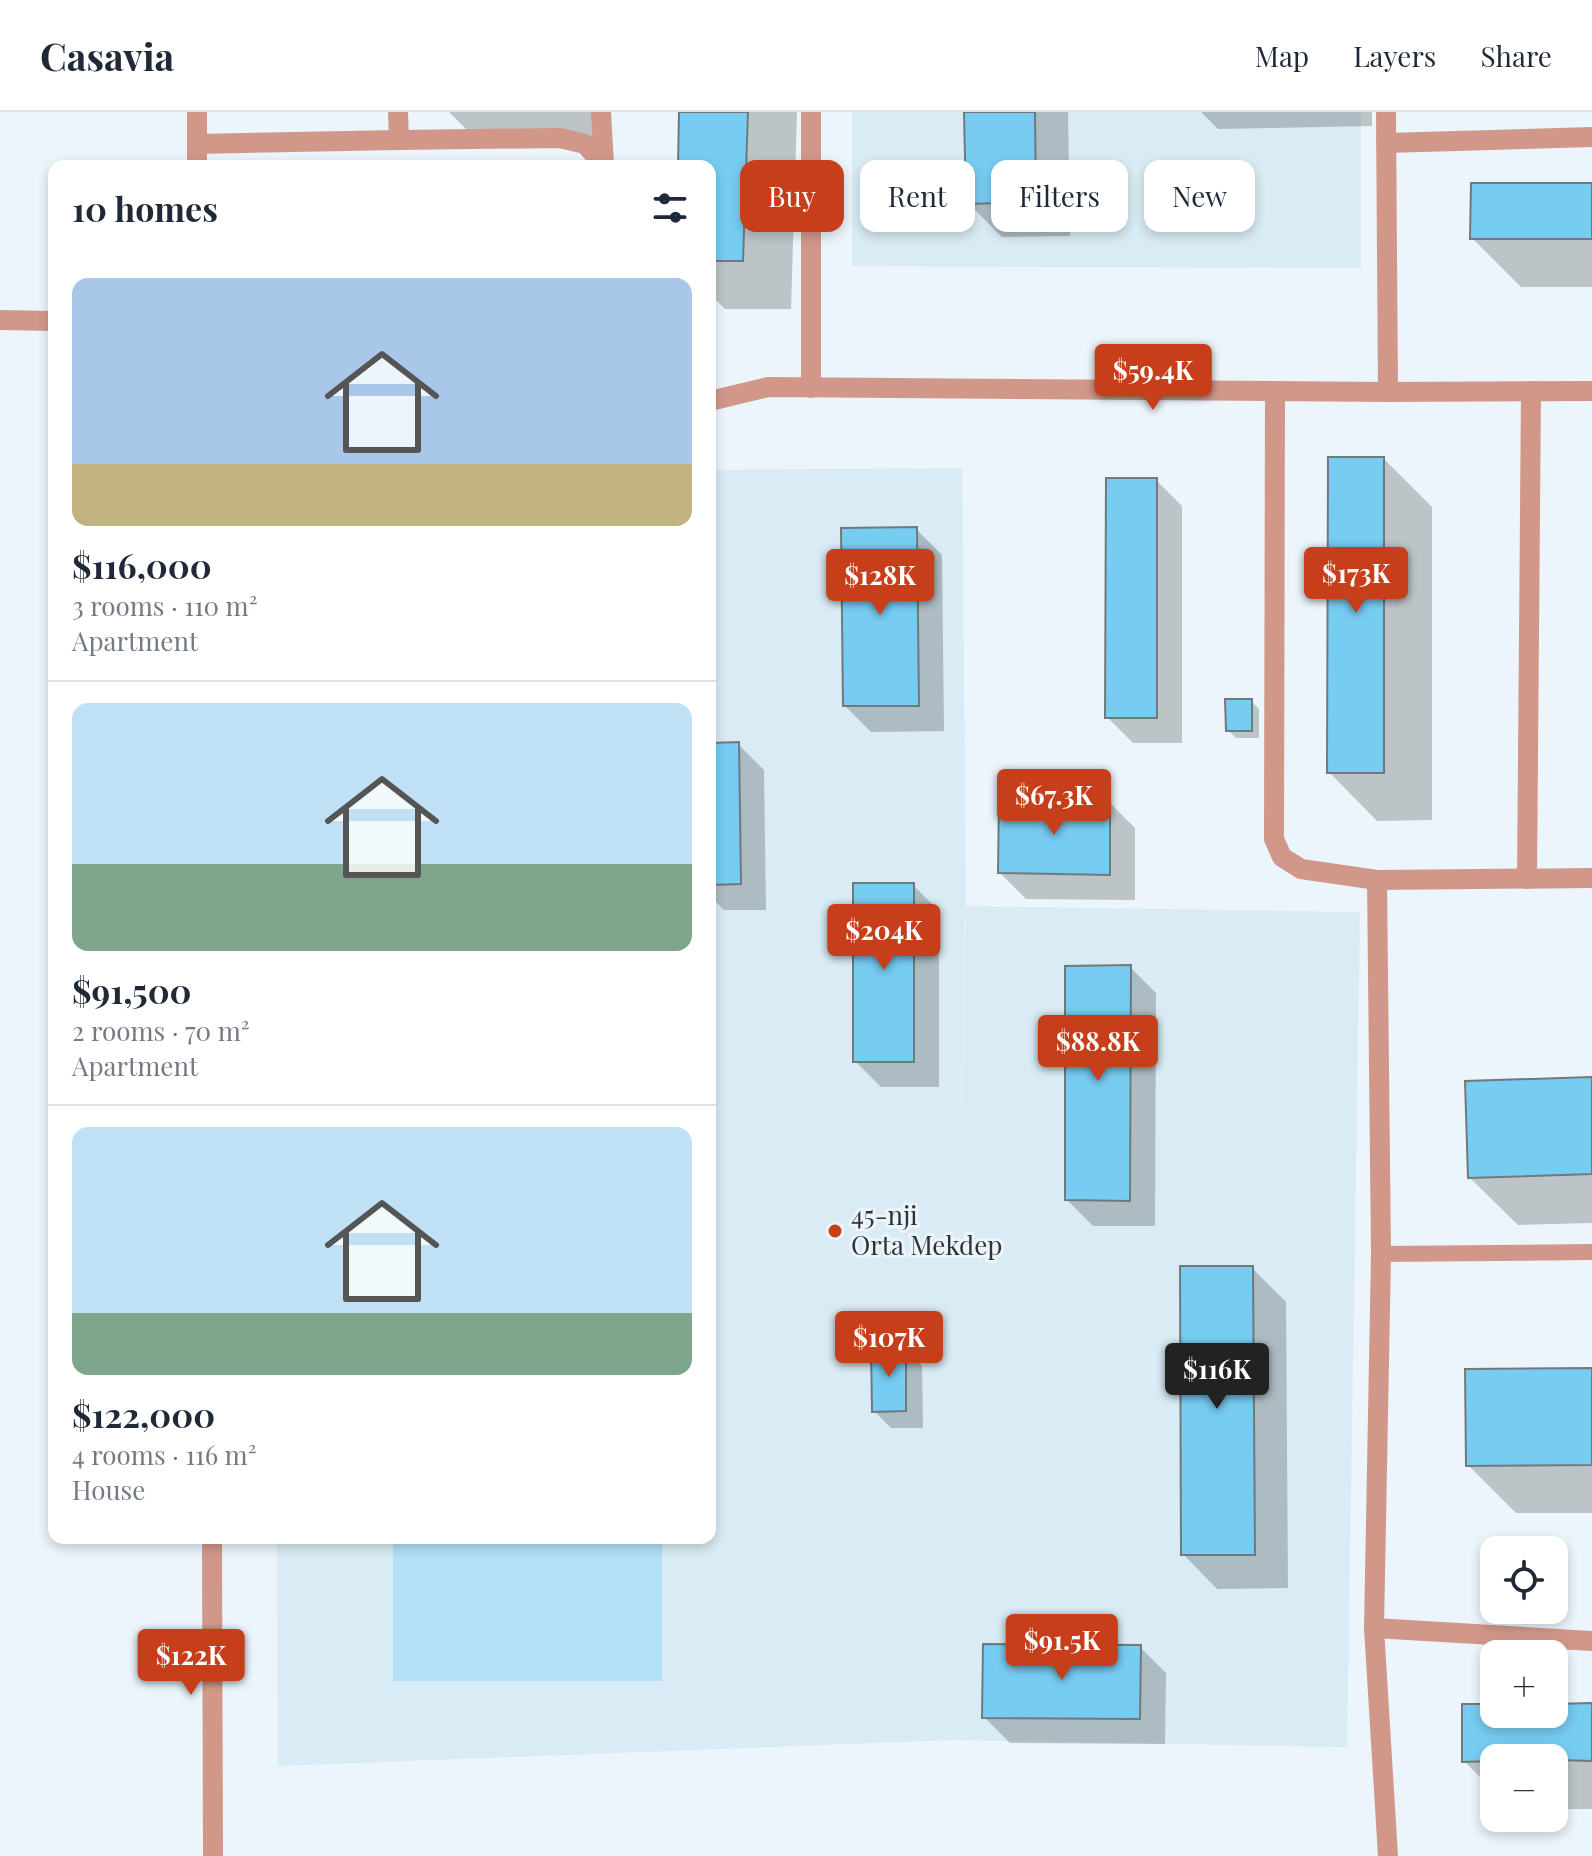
<!DOCTYPE html>
<html lang="en">
<head>
<meta charset="utf-8">
<style>
	:root { --surface:#fff; --page:#f2f2f3; --text:#1f2937; --muted:#747a83; --line:#e0e1e3; --accent:#c73e1a }
	body { margin:0; font-family:"Playfair Display",serif; background:var(--page); color:var(--text); height:100vh; display:flex; flex-direction:column; font-size:30px; white-space:nowrap }
	* { box-sizing:border-box; margin:0 }
	p { font-size:26px; color:var(--muted) }
	.icon { flex:none; width:44px; height:44px; fill:none; stroke:currentColor; stroke-width:2; stroke-linecap:round; stroke-linejoin:round }
	.map { position:relative; flex:1; overflow:hidden }
	.panel { position:absolute; left:48px; top:48px; width:668px; height:1384px; display:flex; flex-direction:column; background:var(--surface); border-radius:16px; box-shadow:0 4px 12px #0003 }
	.panel>* { flex:none }
	.guide { position:absolute; left:740px; top:48px; width:732px; height:72px; display:flex; gap:16px }
	.fabs { position:absolute; left:1480px; top:1424px; display:grid; gap:16px }
	.fabs a { display:grid; place-items:center; width:88px; height:88px; border-radius:16px; background:var(--surface); box-shadow:0 4px 12px #0003; font-size:40px }
	.price { position:absolute; translate:-50% -68px; padding:0 18px; border-radius:8px; background:var(--accent); color:#fff; font-size:26px; line-height:52px; filter:drop-shadow(0 2px 4px #0008) }
	.price::after { content:''; position:absolute; left:50%; top:48px; width:24px; height:18px; margin-left:-12px; background:inherit; clip-path:polygon(0 0,100% 0,50% 100%) }
	.price.current { background:#222; color:#fff }
	ul { padding:0; list-style:none }
	li { display:grid; align-content:center; gap:16px; height:424px; padding:0 24px }
	li+li { border-top:2px solid var(--line) }
	li span { display:grid; place-items:center; height:248px; border-radius:16px; color:#555 }
	li>.icon { margin-inline-start:auto }
	span .icon { width:144px; height:144px; fill:#fffc; stroke-width:1 }
	li b { font-size:34px }
	h2 { display:flex; justify-content:space-between; align-items:center; height:96px; padding:0 24px; font-size:34px }
	.tag { padding:0 28px; border-radius:16px; background:var(--surface); box-shadow:0 4px 12px #0003; font-size:28px; line-height:72px }
	.tag.current { background:var(--accent); color:#fff }
	header { display:flex; align-items:center; gap:48px; box-sizing:border-box; height:112px; padding:0 40px; background:var(--surface); border-bottom:2px solid var(--line) }
	header strong { font-size:38px }
	nav { display:flex; gap:44px; margin-inline-start:auto; font-size:28px }
	.map>svg:first-child { display:block }
</style>
</head>
<body>
<header>
<strong>Casavia</strong>
<nav><a>Map</a><a>Layers</a><a>Share</a></nav>
</header>
<div class="map">
<svg width="1592" height="1744" viewBox="0 0 1592 1744">
	<rect width="100%" height="100%" fill="#ebf5fb"/>
	<g fill="#d9ebf4" fill-rule="evenodd">
		<path d="M852 0H1361V156L852 154Z"/>
		<path d="M962 356 966 794 1360 800 1347 1635 953 1628 278 1654 277 1426H710V358ZM965 806H966L961 1075Z"/>
	</g>
	<rect fill="#b3e0f6" x="393" y="1426" width="269" height="143"/>
	<g fill="#0003">
		<path d="M449 0H606L607 29 481 32Z"/>
		<path d="M681 0H797L791 197H725L710 182V54H680Z"/>
		<path d="M966 0H1068L1070 124 1002 125 968 91Z"/>
		<path d="M1201 0H1372V14L1218 17Z"/>
		<path d="M1592 72V175H1521L1472 126Z"/>
		<path d="M1384 347 1432 395V708L1377 709 1329 660Z"/>
		<path d="M1156 368 1182 394V631H1133L1107 605Z"/>
		<path d="M916 417 942 443 944 619 871 620 845 594Z"/>
		<path d="M1251 589 1259 597V626H1236L1228 618Z"/>
		<path d="M738 632 764 658 766 798H724L710 784V633Z"/>
		<path d="M1109 690 1135 716V788L1026 787 1000 761Z"/>
		<path d="M913 773 939 799V975H881L855 949Z"/>
		<path d="M1130 855 1156 881 1155 1114H1093L1067 1088Z"/>
		<path d="M1592 967V1111L1518 1113 1469 1065Z"/>
		<path d="M1252 1156 1286 1190 1288 1476 1217 1477 1183 1442Z"/>
		<path d="M905 1236 922 1254 923 1316H891L874 1299Z"/>
		<path d="M1592 1258V1401H1516L1468 1353Z"/>
		<path d="M1140 1535 1166 1561 1165 1632 1010 1631 984 1605Z"/>
		<path d="M1494 1594V1602H1554V1594H1592V1697H1554V1646H1494V1679L1464 1649Z"/>
	</g>
	<g fill="#77ccf2" stroke="#70797e" stroke-width="2">
		<path d="M679 0H748L743 149H710V54H678Z"/>
		<path d="M964 0H1035L1036 90 966 92Z"/>
		<path d="M1471 71H1592V127H1470Z"/>
		<path d="M1328 345H1384V661H1327Z"/>
		<path d="M1106 366H1157V606H1105Z"/>
		<path d="M917 415 919 594H843L841 416Z"/>
		<path d="M1225 587H1252V619H1226Z"/>
		<path d="M739 630 741 772 710 773V631Z"/>
		<path d="M999 686 1110 688V763L998 761Z"/>
		<rect x="853" y="771" width="61" height="179"/>
		<path d="M1131 853 1130 1089 1065 1088V854Z"/>
		<path d="M1592 965V1062L1468 1066 1465 969Z"/>
		<path d="M1180 1154H1253L1255 1443H1181Z"/>
		<path d="M871 1235H906V1299L872 1300Z"/>
		<path d="M1592 1256V1353L1466 1354 1465 1257Z"/>
		<path d="M983 1532 1141 1533 1140 1607 982 1606Z"/>
		<path d="M1592 1591V1649L1494 1646V1649L1462 1650V1592H1494V1602H1554V1592Z"/>
	</g>
	<g fill="none" stroke-linecap="round" stroke-linejoin="round">
		<path stroke="#d1988a" stroke-width="16" d="M1381 1142 1592 1140"/>
		<g stroke="#d1988a" stroke-width="20">
			<path d="M197 0V54"/>
			<path d="M601 0 604 52"/>
			<path d="M1386 0 1388 280"/>
			<path d="M399 28 560 26 585 32 604 54"/>
			<path d="M1386 31 1592 25"/>
			<path d="M197 32 399 28 398 0"/>
			<path d="M0 208 54 209"/>
			<path d="M811 276V0"/>
			<path d="M1275 280 1274 727 1282 745 1301 757 1377 768"/>
			<path d="M710 289 768 275 1388 280 1592 279"/>
			<path d="M1527 767 1531 279"/>
			<path d="M212 1426 213 1744"/>
			<path d="M1374 1516 1592 1529"/>
			<path d="M1388 1744 1374 1516 1381 1142 1377 768 1592 766"/>
		</g>
	</g>
	<circle fill="#c73e1a" stroke="#ebf5fb" stroke-width="3" cx="835" cy="1119" r="8"/>
	<g text-anchor="middle" stroke-width="6" stroke-linejoin="round" paint-order="stroke">
		<g font-size="26" fill="#2f3335" stroke="#ebf5fb" text-anchor="start">
			<text x="851" y="1113">45-nji<tspan x="851" dy="30">Orta Mekdep</tspan></text>
		</g>
	</g>
</svg>
<div class="fabs">
<a><svg class="icon" aria-label="locate" viewBox="0 0 24 24"><circle cx="12" cy="12" r="6"/><path d="M12 2v4M12 18v4M2 12h4M18 12h4"/></svg></a>
<a>+</a>
<a>−</a>
</div>
<b class="price" style="left:1153px;top:300px">$59.4K</b>
<b class="price" style="left:1356px;top:503px">$173K</b>
<b class="price" style="left:880px;top:505px">$128K</b>
<b class="price" style="left:1054px;top:725px">$67.3K</b>
<b class="price" style="left:884px;top:860px">$204K</b>
<b class="price" style="left:1098px;top:971px">$88.8K</b>
<b class="price" style="left:889px;top:1267px">$107K</b>
<b class="price current" style="left:1217px;top:1299px">$116K</b>
<b class="price" style="left:1062px;top:1570px">$91.5K</b>
<b class="price" style="left:191px;top:1585px">$122K</b>
<div class="guide">
<a class="tag current">Buy</a>
<a class="tag">Rent</a>
<a class="tag">Filters</a>
<a class="tag">New</a>
</div>
<section class="panel">
<h2>10 homes<svg class="icon" aria-label="filters" viewBox="0 0 24 24"><path d="M4 7h16M4 17h16"/><circle cx="9" cy="7" r="2"/><circle cx="15" cy="17" r="2"/></svg></h2>
<ul>
<li><span style="background:linear-gradient(#a9c7e8 75%,#c2b280 0)"><svg class="icon" aria-label="home" viewBox="0 0 24 24"><path d="M3 11l9-7 9 7M6 9v11h12V9"/></svg></span><div><b>$116,000</b><p>3 rooms · 110 m²</p><p>Apartment</p></div></li>
<li><span style="background:linear-gradient(#bfe0f5 65%,#7fa58c 0)"><svg class="icon" aria-label="home" viewBox="0 0 24 24"><path d="M3 11l9-7 9 7M6 9v11h12V9"/></svg></span><div><b>$91,500</b><p>2 rooms · 70 m²</p><p>Apartment</p></div></li>
<li><span style="background:linear-gradient(#bfe0f5 75%,#7fa58c 0)"><svg class="icon" aria-label="home" viewBox="0 0 24 24"><path d="M3 11l9-7 9 7M6 9v11h12V9"/></svg></span><div><b>$122,000</b><p>4 rooms · 116 m²</p><p>House</p></div></li>
</ul>
</section>
</div>
</body>
</html>
